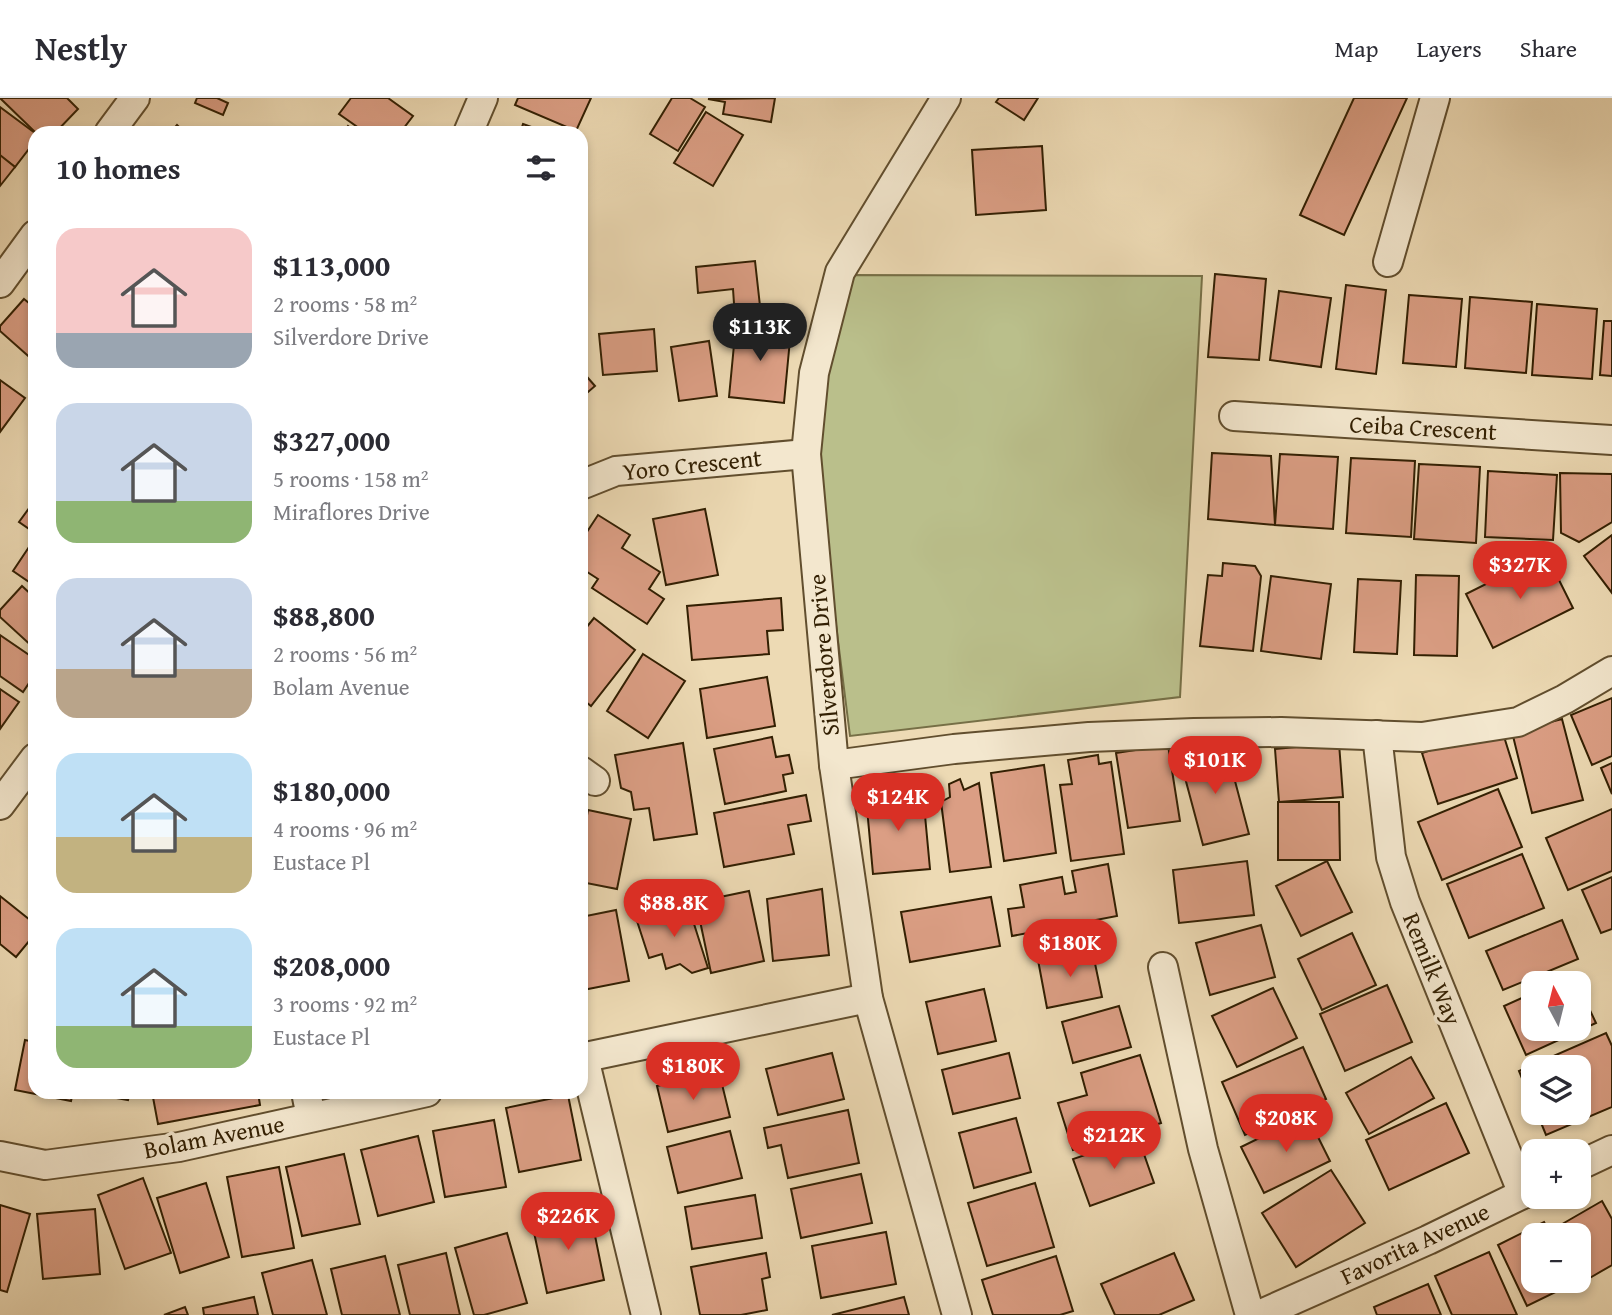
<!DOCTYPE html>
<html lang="en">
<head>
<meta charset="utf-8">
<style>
	:root { --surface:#fff; --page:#f2f2f3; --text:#2b2b33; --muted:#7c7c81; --line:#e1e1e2; --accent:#d93025 }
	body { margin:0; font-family:"Gentium Book Plus",serif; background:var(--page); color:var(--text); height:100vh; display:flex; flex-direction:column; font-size:26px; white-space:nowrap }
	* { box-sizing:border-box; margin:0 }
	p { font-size:23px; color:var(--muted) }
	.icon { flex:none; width:38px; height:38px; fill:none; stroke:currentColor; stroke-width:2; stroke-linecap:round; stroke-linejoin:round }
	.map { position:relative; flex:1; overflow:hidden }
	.side { position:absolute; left:28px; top:28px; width:560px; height:973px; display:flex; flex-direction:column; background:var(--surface); border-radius:21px; box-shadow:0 4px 10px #0003 }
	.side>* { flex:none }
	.needle { width:46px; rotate:353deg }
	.controls { position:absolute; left:1521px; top:873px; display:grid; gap:14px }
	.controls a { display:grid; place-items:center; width:70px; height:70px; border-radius:14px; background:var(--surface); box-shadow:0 4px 10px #0003; font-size:35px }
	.price { position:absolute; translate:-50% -60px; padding:0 16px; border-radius:24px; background:var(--accent); color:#fff; font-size:23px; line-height:46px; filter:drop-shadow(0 2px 4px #0008) }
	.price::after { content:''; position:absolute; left:50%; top:42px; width:21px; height:16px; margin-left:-10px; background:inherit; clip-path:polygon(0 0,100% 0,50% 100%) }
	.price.active { background:#222; color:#fff }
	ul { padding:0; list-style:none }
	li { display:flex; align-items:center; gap:21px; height:175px; padding:0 28px }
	li span { display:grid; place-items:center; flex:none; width:196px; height:140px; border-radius:21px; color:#555 }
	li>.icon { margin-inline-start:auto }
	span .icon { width:84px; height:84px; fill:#fffc; stroke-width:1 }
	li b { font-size:30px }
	h2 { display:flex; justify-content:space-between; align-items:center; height:84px; padding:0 28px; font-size:30px }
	header { display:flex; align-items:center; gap:42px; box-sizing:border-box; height:98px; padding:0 35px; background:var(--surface); border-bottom:2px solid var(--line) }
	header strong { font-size:33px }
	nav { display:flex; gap:38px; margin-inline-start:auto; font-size:24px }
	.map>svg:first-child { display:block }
</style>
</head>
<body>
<header>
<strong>Nestly</strong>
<nav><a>Map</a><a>Layers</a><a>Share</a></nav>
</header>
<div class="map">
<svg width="1612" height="1217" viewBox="0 0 1612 1217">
	<rect width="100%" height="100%" fill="#eddab4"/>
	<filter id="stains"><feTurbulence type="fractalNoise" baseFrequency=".00286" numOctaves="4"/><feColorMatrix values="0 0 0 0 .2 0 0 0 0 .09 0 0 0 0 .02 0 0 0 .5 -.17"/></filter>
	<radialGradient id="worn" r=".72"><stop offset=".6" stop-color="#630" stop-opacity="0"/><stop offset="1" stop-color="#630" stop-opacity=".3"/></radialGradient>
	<path fill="#babf8b" stroke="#766f46" stroke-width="2" d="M849 177 1202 178 1180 599 850 638 815 360 825 278Z"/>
	<g fill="#db9e84" stroke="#321f02" stroke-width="2">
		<path d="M0 0H67L78 11 55 35H36Z"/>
		<path d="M197 0H217L228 5 223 17 195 5Z"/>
		<path d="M351 0H388L413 18 400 35H366L339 16Z"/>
		<path d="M518 0H591L576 33 515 7Z"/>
		<path d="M672 0H690L705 9 678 53 650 36Z"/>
		<path d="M775 0 771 24 723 16 725 4 708 1Z"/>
		<path d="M999 0H1038L1024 22 996 4Z"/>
		<path d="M1354 0H1407L1344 137 1300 117Z"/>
		<path d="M0 9 35 35V43L15 69 0 58Z"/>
		<path d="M706 14 743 37 713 88 674 65Z"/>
		<path d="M523 26 548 35H520Z"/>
		<path d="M177 27 185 35H170Z"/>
		<path d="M348 28 357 35H343Z"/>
		<path d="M1042 48 1046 112 976 117 972 52Z"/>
		<path d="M0 57 15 69 0 88Z"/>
		<path d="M755 163 761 217 735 220 733 191 698 195 696 169Z"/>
		<path d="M1215 176 1266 181 1259 262 1208 259Z"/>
		<path d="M1346 187 1386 192 1376 276 1336 271Z"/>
		<path d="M1279 193 1331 200 1321 269 1270 262Z"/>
		<path d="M1409 197 1462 201 1456 269 1403 265Z"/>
		<path d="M1470 199 1532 204 1526 275 1465 270Z"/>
		<path d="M24 201 35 210V264L0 233V228Z"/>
		<path d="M1537 206 1597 211 1592 281 1532 277Z"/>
		<path d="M1604 223H1612V278L1600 277Z"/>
		<path d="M736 226 791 231 784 305 729 299Z"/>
		<path d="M654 231 657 273 603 277 599 236Z"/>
		<path d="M709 243 717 298 679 303 671 249Z"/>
		<path d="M581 272 595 288 581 300Z"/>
		<path d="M0 282 25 300 0 334Z"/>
		<path d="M1212 355 1271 358 1275 427 1208 421Z"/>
		<path d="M1280 356 1338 359 1333 431 1275 427Z"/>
		<path d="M1351 360 1415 363 1411 439 1346 435Z"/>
		<path d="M1419 366 1480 369 1476 445 1414 441Z"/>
		<path d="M1488 373 1557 377 1553 442 1485 439Z"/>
		<path d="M1560 375 1612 376V424L1579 444 1561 435Z"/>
		<path d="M35 402V435L19 424Z"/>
		<path d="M705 411 718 477 666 487 653 421Z"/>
		<path d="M598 417 630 437 622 450 660 474 649 491 664 501 647 526 592 490 598 481 581 470V443Z"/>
		<path d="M1612 437V495L1584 458Z"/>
		<path d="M35 440V488L13 473Z"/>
		<path d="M1546 456 1573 510 1493 550 1466 496Z"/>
		<path d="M1223 465 1255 468 1261 478 1253 553 1200 548 1208 477 1222 478Z"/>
		<path d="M1416 477 1459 478 1457 558 1414 557Z"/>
		<path d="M1271 478 1331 486 1321 561 1261 553Z"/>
		<path d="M1358 481 1401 483 1397 556 1354 554Z"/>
		<path d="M22 488 35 500V551L0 519V512Z"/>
		<path d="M781 500 783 532 767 533 769 556 692 562 687 508Z"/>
		<path d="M594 520 635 552 591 608 581 600V536Z"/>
		<path d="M0 537 35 561V576L23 594 0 578Z"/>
		<path d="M643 556 685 583 648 640 607 613Z"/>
		<path d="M767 579 775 628 707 640 700 591Z"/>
		<path d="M0 591 19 604 0 631Z"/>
		<path d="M1612 600V658L1592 667 1571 617Z"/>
		<path d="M1562 621 1583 702 1532 715 1512 634Z"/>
		<path d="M1501 629 1517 680 1438 706 1422 655Z"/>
		<path d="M772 639 776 659 789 657 793 675 783 677 786 693 725 706 714 651Z"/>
		<path d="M683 645 697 736 654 742 649 710 634 712 631 694 621 690 615 657Z"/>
		<path d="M1339 645 1343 699 1279 704 1275 651Z"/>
		<path d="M1168 647 1180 723 1128 730 1116 655Z"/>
		<path d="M1226 649 1249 736 1203 747 1180 661Z"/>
		<path d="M1098 657 1099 666 1111 664 1124 756 1071 763 1060 687 1072 686 1068 662Z"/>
		<path d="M1612 665V696L1601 670Z"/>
		<path d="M1044 667 1056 755 1004 763 991 675Z"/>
		<path d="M960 681 964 692 979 685 991 769 950 774 941 704 950 699 949 686Z"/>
		<path d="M1498 691 1522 749 1442 782 1418 724Z"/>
		<path d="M915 694 923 696 930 771 873 776 866 699Z"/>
		<path d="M806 697 811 723 788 727 794 756 724 769 714 715Z"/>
		<path d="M1278 704H1339L1340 762H1278Z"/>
		<path d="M1612 711V773L1568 792 1546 740Z"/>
		<path d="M588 712 631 721 617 791 581 784V749Z"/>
		<path d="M1522 756 1544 810 1469 840 1447 786Z"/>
		<path d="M1247 763 1254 817 1179 825 1173 772Z"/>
		<path d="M1327 763 1352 814 1301 838 1276 788Z"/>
		<path d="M1108 766 1117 818 1012 838 1008 811 1024 809 1020 787 1062 779 1065 796 1076 794 1072 773Z"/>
		<path d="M1612 779V831L1601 835 1582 792Z"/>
		<path d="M822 791 829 857 773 863 767 801Z"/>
		<path d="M749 793 764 863 711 875 696 804Z"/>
		<path d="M0 798 35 826V836L16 859 0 846Z"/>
		<path d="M991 799 1000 848 910 864 901 814Z"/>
		<path d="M688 807 708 870 692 875 680 866 666 871 662 856 649 860 637 823Z"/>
		<path d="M616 812 629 883 583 892 581 819Z"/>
		<path d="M1562 822 1578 861 1503 892 1486 853Z"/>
		<path d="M1261 827 1275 879 1210 897 1196 845Z"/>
		<path d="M1352 835 1376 887 1322 912 1298 861Z"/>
		<path d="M1092 851 1102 899 1047 910 1038 862Z"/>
		<path d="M1574 876 1578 886H1554Z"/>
		<path d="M1387 887 1412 944 1345 973 1320 916Z"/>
		<path d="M1578 887 1596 925 1526 957 1504 908 1533 895V931H1578Z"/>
		<path d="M1273 890 1297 940 1237 969 1212 918Z"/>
		<path d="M984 891 996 943 938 956 926 904Z"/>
		<path d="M1119 908 1131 949 1073 965 1062 924Z"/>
		<path d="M1606 935 1612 948V1009L1546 1037 1537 1015H1578V970H1533V1007L1519 973Z"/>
		<path d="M25 942 35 944V994H73L71 1003 15 992Z"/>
		<path d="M1303 949 1326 1001 1245 1037 1222 984Z"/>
		<path d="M832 955 844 1001 778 1017 766 971Z"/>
		<path d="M1009 955 1020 1000 953 1016 942 972Z"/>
		<path d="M1140 957 1161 1025 1073 1052 1058 1005 1087 997 1081 975Z"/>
		<path d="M1411 959 1434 1000 1369 1036 1346 995Z"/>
		<path d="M719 974 730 1019 668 1034 657 988Z"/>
		<path d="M83 994H130L128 1002Z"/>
		<path d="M152 994H258L260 1007 158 1026Z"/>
		<path d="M568 997 581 1062 519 1074 506 1010Z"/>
		<path d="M1446 1005 1469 1055 1389 1092 1366 1042Z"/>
		<path d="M848 1012 859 1065 788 1080 781 1047 768 1050 764 1030Z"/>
		<path d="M1307 1017 1330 1063 1264 1095 1241 1049Z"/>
		<path d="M1016 1020 1031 1074 974 1090 959 1035Z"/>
		<path d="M494 1022 506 1089 445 1099 433 1033Z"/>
		<path d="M730 1033 742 1080 678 1095 667 1049Z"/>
		<path d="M418 1038 434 1104 378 1118 361 1052Z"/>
		<path d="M1138 1039 1154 1085 1090 1108 1073 1061Z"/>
		<path d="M344 1056 360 1126 302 1138 286 1069Z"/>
		<path d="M279 1069 294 1150 242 1159 227 1079Z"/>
		<path d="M1331 1072 1365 1125 1296 1169 1262 1115Z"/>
		<path d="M861 1076 872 1125 801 1140 791 1091Z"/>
		<path d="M143 1080 171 1155 125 1171 98 1097Z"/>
		<path d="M206 1085 229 1159 180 1175 157 1100Z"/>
		<path d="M1035 1085 1054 1149 987 1168 968 1105Z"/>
		<path d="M755 1097 762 1140 692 1151 685 1109Z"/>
		<path d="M1602 1103 1612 1121V1167L1588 1181 1578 1165V1138H1562L1557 1129Z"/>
		<path d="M0 1107 30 1116 7 1194 0 1192Z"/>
		<path d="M95 1111 100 1176 43 1181 37 1116Z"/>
		<path d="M590 1113 604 1182 547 1195 532 1125Z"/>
		<path d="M1544 1124 1551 1138H1533V1183H1573L1574 1185 1527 1208 1498 1147Z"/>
		<path d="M886 1134 896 1186 821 1200 812 1148Z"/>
		<path d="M507 1135 527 1205 484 1217H474L455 1150Z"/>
		<path d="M1489 1154 1517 1217H1452L1435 1178Z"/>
		<path d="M446 1155 460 1217H410L398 1167Z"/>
		<path d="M766 1155 770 1179 762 1181 767 1212 741 1217H700L691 1169Z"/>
		<path d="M1174 1155 1194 1202 1159 1217H1115L1101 1186Z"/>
		<path d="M385 1158 400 1217H342L331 1171Z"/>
		<path d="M1056 1158 1073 1213 1060 1217H993L982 1182Z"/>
		<path d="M312 1162 327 1217H273L262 1175Z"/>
		<path d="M1428 1186 1441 1217H1377L1374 1209Z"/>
		<path d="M254 1199 258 1217H204L203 1210Z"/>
		<path d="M904 1199 909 1217H832Z"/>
		<path d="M185 1209 188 1217H164Z"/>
	</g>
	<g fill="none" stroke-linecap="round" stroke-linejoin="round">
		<defs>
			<g id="minor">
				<path d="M946 0 840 174 814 275 806 356 834 667 868 900 957 1217"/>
				<path d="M109 35 135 0"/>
				<path d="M468 35 483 0"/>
				<path d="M1388 164 1435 0"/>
				<path d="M0 185 35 137"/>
				<path d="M1234 318 1612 342"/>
				<path d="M581 387 616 373 806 356"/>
				<path d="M1377 637 1391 759 1405 804 1523 1096"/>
				<path d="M834 667 954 651 1089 639 1194 635 1281 634 1422 639 1518 624 1565 601 1612 573"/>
				<path d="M581 673 595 683"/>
				<path d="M0 707 35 660"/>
				<path d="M1163 869 1203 1051 1250 1217"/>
				<path d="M581 960 868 900"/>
				<path d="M584 960 646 1217"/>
				<path d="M306 994 311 1019"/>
				<path d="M0 1058 45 1067 179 1049 427 994"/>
				<path d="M1578 1068 1612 1052"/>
				<path d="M1259 1217 1428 1142 1533 1091"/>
			</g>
		</defs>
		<use href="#minor" stroke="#614e2e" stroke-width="32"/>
		<use href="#minor" stroke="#f3e7ce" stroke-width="28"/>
	</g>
	<g text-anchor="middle" stroke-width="7" stroke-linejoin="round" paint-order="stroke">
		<g font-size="24" fill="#321f02" stroke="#f3e7ce">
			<text transform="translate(1423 330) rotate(3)" y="8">Ceiba Crescent</text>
			<text transform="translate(692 367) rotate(-6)" y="8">Yoro Crescent</text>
			<text transform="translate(824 557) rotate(-95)" y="8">Silverdore Drive</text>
			<text transform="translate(1432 871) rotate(68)" y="8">Remilk Way</text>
			<text transform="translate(214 1039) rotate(-11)" y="8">Bolam Avenue</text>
			<text transform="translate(1415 1146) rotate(-25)" y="8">Favorita Avenue</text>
		</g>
	</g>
	<rect width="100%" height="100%" filter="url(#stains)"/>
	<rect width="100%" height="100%" fill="url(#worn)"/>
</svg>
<div class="controls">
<a><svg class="needle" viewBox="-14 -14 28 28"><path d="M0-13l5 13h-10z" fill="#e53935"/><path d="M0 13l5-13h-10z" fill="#7c7c81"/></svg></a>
<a><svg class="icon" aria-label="layers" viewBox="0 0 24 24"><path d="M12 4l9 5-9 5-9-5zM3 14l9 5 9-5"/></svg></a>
<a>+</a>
<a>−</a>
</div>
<b class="price active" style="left:760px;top:265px">$113K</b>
<b class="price" style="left:1520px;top:503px">$327K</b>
<b class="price" style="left:1215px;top:698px">$101K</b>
<b class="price" style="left:898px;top:735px">$124K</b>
<b class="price" style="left:674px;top:841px">$88.8K</b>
<b class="price" style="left:1070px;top:881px">$180K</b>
<b class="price" style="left:693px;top:1004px">$180K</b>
<b class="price" style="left:1286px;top:1056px">$208K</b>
<b class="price" style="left:1114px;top:1073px">$212K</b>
<b class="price" style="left:568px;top:1154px">$226K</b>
<section class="side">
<h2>10 homes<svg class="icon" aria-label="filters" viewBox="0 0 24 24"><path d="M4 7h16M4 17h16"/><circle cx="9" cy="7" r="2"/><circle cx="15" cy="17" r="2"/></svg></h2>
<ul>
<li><span style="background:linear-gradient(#f6c9c9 75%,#9aa5b1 0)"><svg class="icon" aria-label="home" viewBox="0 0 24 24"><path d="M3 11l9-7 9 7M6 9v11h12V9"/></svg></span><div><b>$113,000</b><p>2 rooms · 58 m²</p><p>Silverdore Drive</p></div></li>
<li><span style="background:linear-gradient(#c9d6e8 70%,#8fb573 0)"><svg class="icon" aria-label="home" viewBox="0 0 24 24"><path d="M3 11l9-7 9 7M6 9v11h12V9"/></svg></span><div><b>$327,000</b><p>5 rooms · 158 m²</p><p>Miraflores Drive</p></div></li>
<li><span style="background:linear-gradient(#c9d6e8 65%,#b9a48a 0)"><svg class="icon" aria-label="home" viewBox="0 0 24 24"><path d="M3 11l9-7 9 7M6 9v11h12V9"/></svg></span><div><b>$88,800</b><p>2 rooms · 56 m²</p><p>Bolam Avenue</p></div></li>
<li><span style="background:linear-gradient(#bfe0f5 60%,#c2b280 0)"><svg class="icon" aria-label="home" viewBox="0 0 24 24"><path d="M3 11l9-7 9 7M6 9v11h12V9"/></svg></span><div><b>$180,000</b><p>4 rooms · 96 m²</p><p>Eustace Pl</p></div></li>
<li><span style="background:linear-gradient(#bfe0f5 70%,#8fb573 0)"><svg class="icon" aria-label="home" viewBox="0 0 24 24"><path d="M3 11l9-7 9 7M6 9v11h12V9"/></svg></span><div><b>$208,000</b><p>3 rooms · 92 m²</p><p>Eustace Pl</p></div></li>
</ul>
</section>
</div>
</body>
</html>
